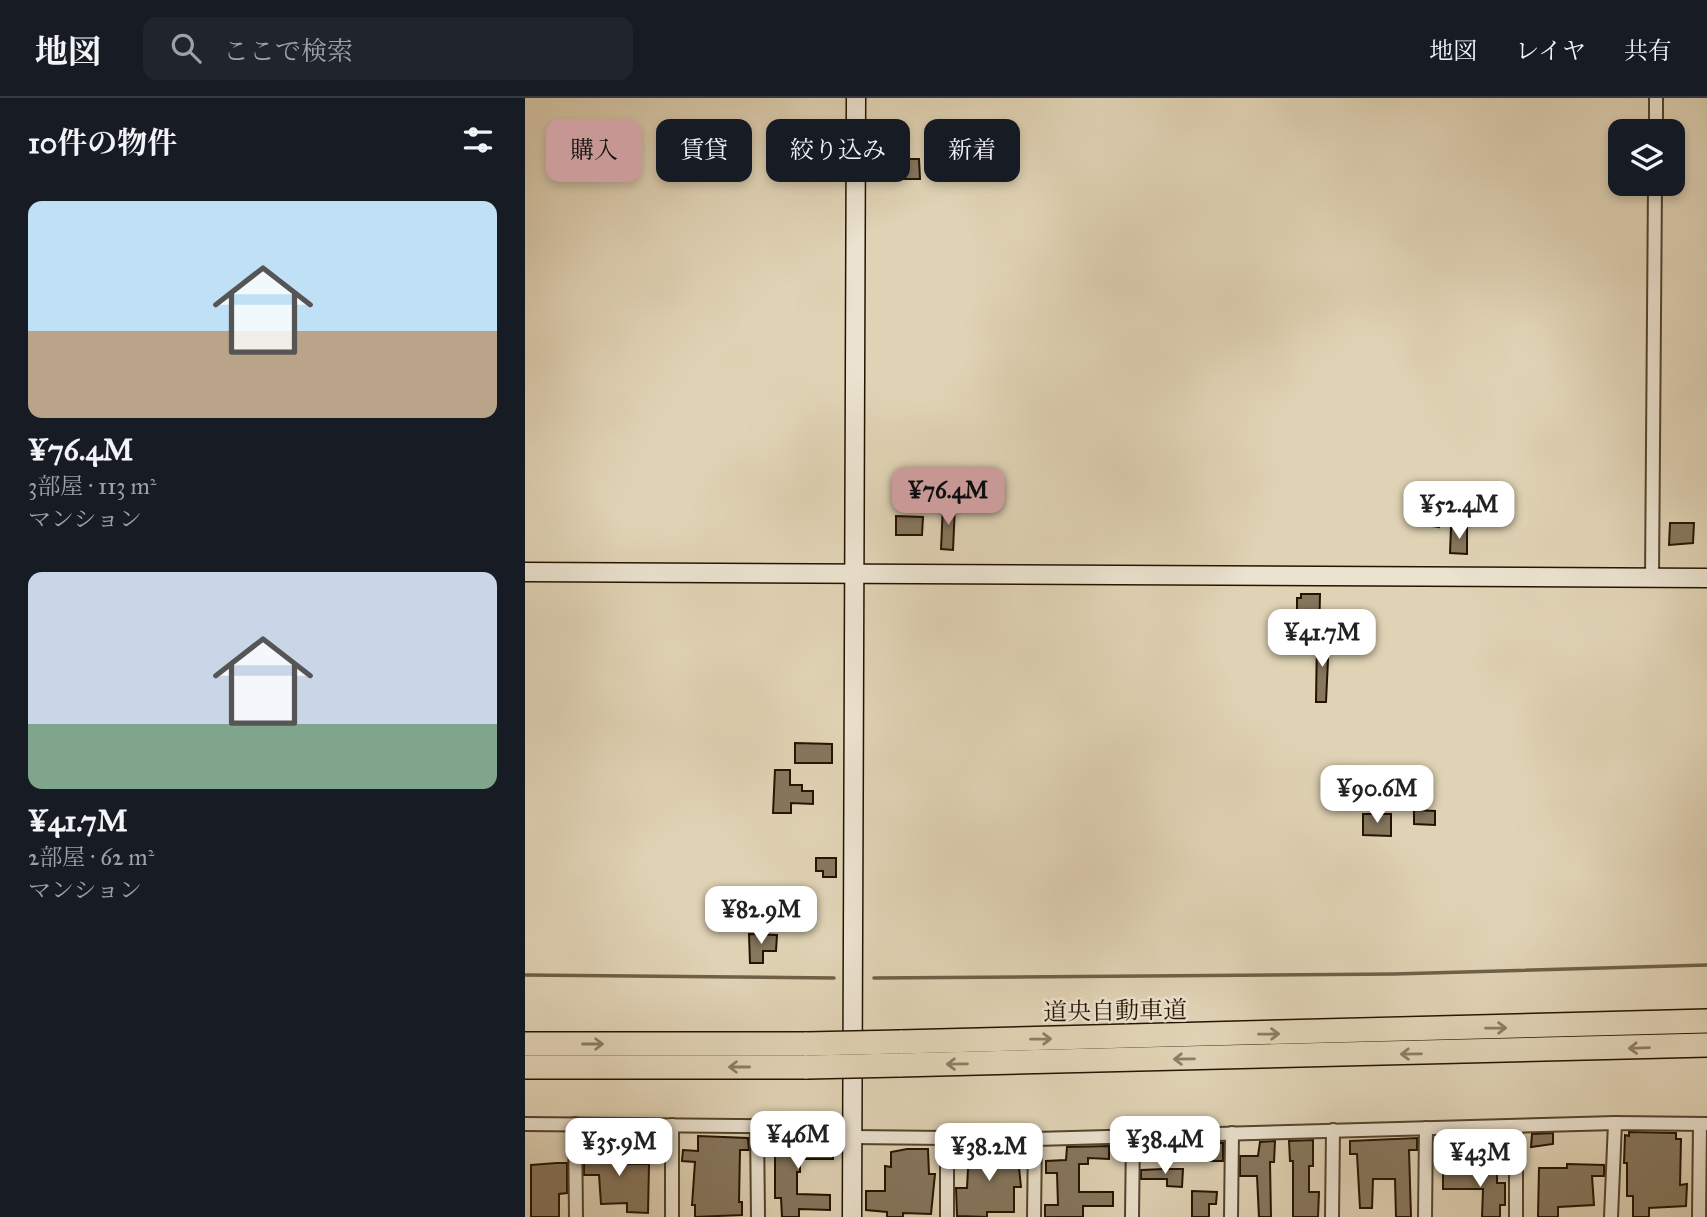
<!DOCTYPE html>
<html lang="ja">
<head>
<meta charset="utf-8">
<style>
	:root { --surface:#171b24; --page:#20242c; --text:#f1f3f6; --muted:#9ea1a6; --line:#363941; --accent:#c59692 }
	body { margin:0; font-family:"IM FELL Great Primer","Noto Serif JP",serif; background:var(--page); color:var(--text); height:100vh; display:flex; flex-direction:column; font-size:26px; white-space:nowrap }
	* { box-sizing:border-box; margin:0 }
	p { font-size:23px; color:var(--muted) }
	.icon { flex:none; width:38px; height:38px; fill:none; stroke:currentColor; stroke-width:2; stroke-linecap:round; stroke-linejoin:round }
	.map { position:relative; flex:1; overflow:hidden }
	.details { display:flex; flex-direction:column; background:var(--surface); width:525px }
	.details>* { flex:none }
	.banner { position:absolute; left:21px; top:21px; width:665px; height:63px; display:flex; gap:14px }
	.tools { position:absolute; left:1083px; top:21px; display:grid; gap:14px }
	.tools a { display:grid; place-items:center; width:77px; height:77px; border-radius:14px; background:var(--surface); box-shadow:0 4px 10px #0003; font-size:35px }
	.price { position:absolute; translate:-50% -60px; padding:0 16px; border-radius:14px; background:#fff; color:#222; font-size:23px; line-height:46px; filter:drop-shadow(0 2px 4px #0008) }
	.price::after { content:''; position:absolute; left:50%; top:42px; width:21px; height:16px; margin-left:-10px; background:inherit; clip-path:polygon(0 0,100% 0,50% 100%) }
	.price.active { background:var(--accent); color:#111 }
	ul { padding:0; list-style:none }
	li { display:grid; align-content:center; gap:14px; height:371px; padding:0 28px }
	li span { display:grid; place-items:center; height:217px; border-radius:14px; color:#555 }
	li>.icon { margin-inline-start:auto }
	span .icon { width:126px; height:126px; fill:#fffc; stroke-width:1 }
	li b { font-size:30px }
	h2 { display:flex; justify-content:space-between; align-items:center; height:84px; padding:0 28px; font-size:30px }
	.tag { padding:0 24px; border-radius:14px; background:var(--surface); box-shadow:0 4px 10px #0003; font-size:24px; line-height:63px }
	.tag.active { background:var(--accent); color:#111 }
	header { display:flex; align-items:center; gap:42px; box-sizing:border-box; height:98px; padding:0 35px; background:var(--surface); border-bottom:2px solid var(--line) }
	header strong { font-size:33px }
	nav { display:flex; gap:38px; margin-inline-start:auto; font-size:24px }
	.search { width:490px; height:63px; background:var(--page); display:flex; align-items:center; gap:18px; box-sizing:border-box; padding:0 24px; border-radius:14px; color:var(--muted); font-size:26px }
	main { display:flex; flex:1; min-height:0 }
	.map>svg:first-child { display:block }
</style>
</head>
<body>
<header>
<strong>地図</strong>
<div class="search"><svg class="icon" aria-label="search" viewBox="0 0 24 24"><circle cx="10" cy="10" r="6"/><path d="M15 15l6 6"/></svg>ここで検索</div>
<nav><a>地図</a><a>レイヤ</a><a>共有</a></nav>
</header>
<main>
<section class="details">
<h2>10件の物件<svg class="icon" aria-label="filters" viewBox="0 0 24 24"><path d="M4 7h16M4 17h16"/><circle cx="9" cy="7" r="2"/><circle cx="15" cy="17" r="2"/></svg></h2>
<ul>
<li><span style="background:linear-gradient(#bfe0f5 60%,#b9a48a 0)"><svg class="icon" aria-label="home" viewBox="0 0 24 24"><path d="M3 11l9-7 9 7M6 9v11h12V9"/></svg></span><div><b>¥76.4M</b><p>3部屋 · 113 m²</p><p>マンション</p></div></li>
<li><span style="background:linear-gradient(#c9d6e8 70%,#7fa58c 0)"><svg class="icon" aria-label="home" viewBox="0 0 24 24"><path d="M3 11l9-7 9 7M6 9v11h12V9"/></svg></span><div><b>¥41.7M</b><p>2部屋 · 62 m²</p><p>マンション</p></div></li>
</ul>
</section>
<div class="map">
<svg width="1182" height="1119" viewBox="0 0 1182 1119">
	<rect width="100%" height="100%" fill="#e0d3b5"/>
	<filter id="stains"><feTurbulence type="fractalNoise" baseFrequency=".00286" numOctaves="4"/><feColorMatrix values="0 0 0 0 .2 0 0 0 0 .09 0 0 0 0 .02 0 0 0 .5 -.17"/></filter>
	<radialGradient id="worn" r=".72"><stop offset=".6" stop-color="#630" stop-opacity="0"/><stop offset="1" stop-color="#630" stop-opacity=".3"/></radialGradient>
	<g fill="none" stroke-linecap="round" stroke-linejoin="round">
		<g stroke="#6e6047" stroke-width="3.5">
			<path d="M0 877 309 880"/>
			<path d="M349 880 869 876 1182 867"/>
		</g>
	</g>
	<g fill="#86775e" stroke="#241400" stroke-width="2">
		<path d="M367 61H394L395 81H367Z"/>
		<path d="M418 407H430L428 452 416 451Z"/>
		<path d="M887 409H914V429L887 425Z"/>
		<path d="M371 418 398 419 397 437H371Z"/>
		<path d="M1145 425H1169L1168 445 1144 447Z"/>
		<path d="M926 430H942V456L925 455Z"/>
		<path d="M776 496H795L794 539H779V531L772 530V500H776Z"/>
		<path d="M792 540 804 541 801 604H791Z"/>
		<path d="M270 645 307 646V665H270Z"/>
		<path d="M250 672H265V687H277V693H288V706L266 705V715H248Z"/>
		<path d="M889 712 910 713V727L889 726Z"/>
		<path d="M838 716H866V738L838 737Z"/>
		<path d="M291 760H311V779H298V773H291Z"/>
		<path d="M224 836 252 837 251 853H238V865H225Z"/>
		<path d="M1104 1034 1151 1035V1041H1156L1155 1087 1162 1086 1161 1108 1124 1110V1119H1108V1098H1102V1065H1099L1100 1037 1104 1038Z"/>
		<path d="M1028 1035V1046L1006 1049 1007 1036Z"/>
		<path d="M979 1037V1050H943L931 1051 930 1056 920 1055 921 1038Z"/>
		<path d="M173 1038 223 1040 224 1052H215L214 1104H217V1117L170 1119V1107H167L170 1064 157 1063 158 1052 173 1053Z"/>
		<path d="M244 1038H308V1061H275V1074H272V1096L305 1097V1112L274 1111V1119H257L256 1100H250V1056H244Z"/>
		<path d="M73 1040H91V1066H124L123 1115 102 1114V1105L76 1106 74 1077H59V1065H69V1045H73Z"/>
		<path d="M892 1040V1052H884L886 1119H871L870 1081H848L847 1110H835L832 1056H825V1043Z"/>
		<path d="M788 1042V1068H784V1094H794L793 1119H768V1063H765L764 1043Z"/>
		<path d="M750 1043 749 1064H745L746 1119H734L732 1078H715V1058H733L735 1044Z"/>
		<path d="M684 1045H698V1063H683V1058H668V1046Z"/>
		<path d="M584 1048V1061L563 1060V1066H554V1094H588V1108H558V1119H520V1107H533L532 1075H521V1063L541 1062 542 1049Z"/>
		<path d="M492 1050 496 1089H489V1114H462V1119L432 1118 431 1090H442L444 1051Z"/>
		<path d="M382 1051H403L404 1076H410L406 1116 378 1115V1119H362V1114L341 1112V1093H360V1068L366 1069V1054Z"/>
		<path d="M32 1065H42V1095L34 1096V1119H6V1067Z"/>
		<path d="M1042 1066 1079 1067V1078H1067L1069 1107 1033 1109V1119H1013L1014 1070H1042Z"/>
		<path d="M638 1071H658L657 1089 642 1088V1081H616V1072Z"/>
		<path d="M918 1075H972V1085H980V1107H975V1119H957L958 1091H918Z"/>
		<path d="M667 1093 692 1094 691 1106H684V1119H667Z"/>
	</g>
	<g fill="none" stroke-linecap="round" stroke-linejoin="round">
		<defs>
			<g id="street">
				<path d="M1131 33V0"/>
				<path d="M1127 480 1130 86"/>
				<path d="M0 1026 327 1029"/>
				<path d="M50 1026 51 1119"/>
				<path d="M147 1027V1119"/>
				<path d="M232 1028 233 1119"/>
				<path d="M991 1028V1119"/>
				<path d="M327 1039 510 1041 1090 1025 1182 1026"/>
				<path d="M422 1119V1040"/>
				<path d="M509 1119 510 1041"/>
				<path d="M607 1119 608 1038"/>
				<path d="M706 1119 707 1035"/>
				<path d="M807 1119 808 1032"/>
				<path d="M900 1119 901 1030"/>
				<path d="M1086 1119 1090 1025"/>
				<path d="M1174 1119 1175 1026"/>
			</g>
			<g id="secondary">
				<path d="M0 474 1182 480"/>
				<path d="M327 1119 331 0"/>
			</g>
			<g id="highway">
				<path d="M375 944 1182 923"/>
				<path d="M0 946H282"/>
				<path d="M374 967 1182 947"/>
				<path d="M0 969H282"/>
			</g>
		</defs>
		<use href="#street" stroke="#53442d" stroke-width="16"/>
		<use href="#secondary" stroke="#241400" stroke-width="21"/>
		<use href="#highway" stroke="#241400" stroke-width="26"/>
		<use href="#street" stroke="#ebe2cf" stroke-width="12"/>
		<use href="#secondary" stroke="#ebe2cf" stroke-width="18"/>
		<use href="#highway" stroke="#e0d3b5" stroke-width="23"/>
		<defs>
			<g id="highway-bridge">
				<path d="M282 946 375 944"/>
				<path d="M282 969 374 967"/>
			</g>
		</defs>
		<use href="#highway-bridge" stroke="#241400" stroke-width="26" stroke-linecap="butt"/>
		<use href="#highway-bridge" stroke="#e0d3b5" stroke-width="23"/>
	</g>
	<defs><path id="oneway-shaft" d="M-6 0H5M1.5-3L5.5 0L1.5 3" fill="none" stroke-width="1.6" stroke-linecap="round" stroke-linejoin="round" transform="scale(1.75)"/></defs>
	<g stroke="#8b7d64">
		<use href="#oneway-shaft" transform="translate(971 930) rotate(-1)"/>
		<use href="#oneway-shaft" transform="translate(744 936) rotate(-1)"/>
		<use href="#oneway-shaft" transform="translate(516 941) rotate(-1)"/>
		<use href="#oneway-shaft" transform="translate(68 946)"/>
		<use href="#oneway-shaft" transform="translate(1114 950) rotate(178)"/>
		<use href="#oneway-shaft" transform="translate(886 956) rotate(179)"/>
		<use href="#oneway-shaft" transform="translate(659 961) rotate(179)"/>
		<use href="#oneway-shaft" transform="translate(432 966) rotate(179)"/>
		<use href="#oneway-shaft" transform="translate(214 969) rotate(180)"/>
	</g>
	<g text-anchor="middle" stroke-width="5" stroke-linejoin="round" paint-order="stroke">
		<g font-size="24" fill="#241400" stroke="#ebe2cf">
			<text transform="translate(590 913) rotate(-1)" y="8">道央自動車道</text>
		</g>
	</g>
	<rect width="100%" height="100%" filter="url(#stains)"/>
	<rect width="100%" height="100%" fill="url(#worn)"/>
</svg>
<div class="tools">
<a><svg class="icon" aria-label="layers" viewBox="0 0 24 24"><path d="M12 4l9 5-9 5-9-5zM3 14l9 5 9-5"/></svg></a>
</div>
<b class="price active" style="left:423px;top:429px">¥76.4M</b>
<b class="price" style="left:934px;top:443px">¥52.4M</b>
<b class="price" style="left:797px;top:571px">¥41.7M</b>
<b class="price" style="left:852px;top:727px">¥90.6M</b>
<b class="price" style="left:236px;top:848px">¥82.9M</b>
<b class="price" style="left:273px;top:1073px">¥46M</b>
<b class="price" style="left:640px;top:1078px">¥38.4M</b>
<b class="price" style="left:94px;top:1080px">¥35.9M</b>
<b class="price" style="left:464px;top:1085px">¥38.2M</b>
<b class="price" style="left:955px;top:1091px">¥43M</b>
<div class="banner">
<a class="tag active">購入</a>
<a class="tag">賃貸</a>
<a class="tag">絞り込み</a>
<a class="tag">新着</a>
</div>
</div>
</main>
</body>
</html>
